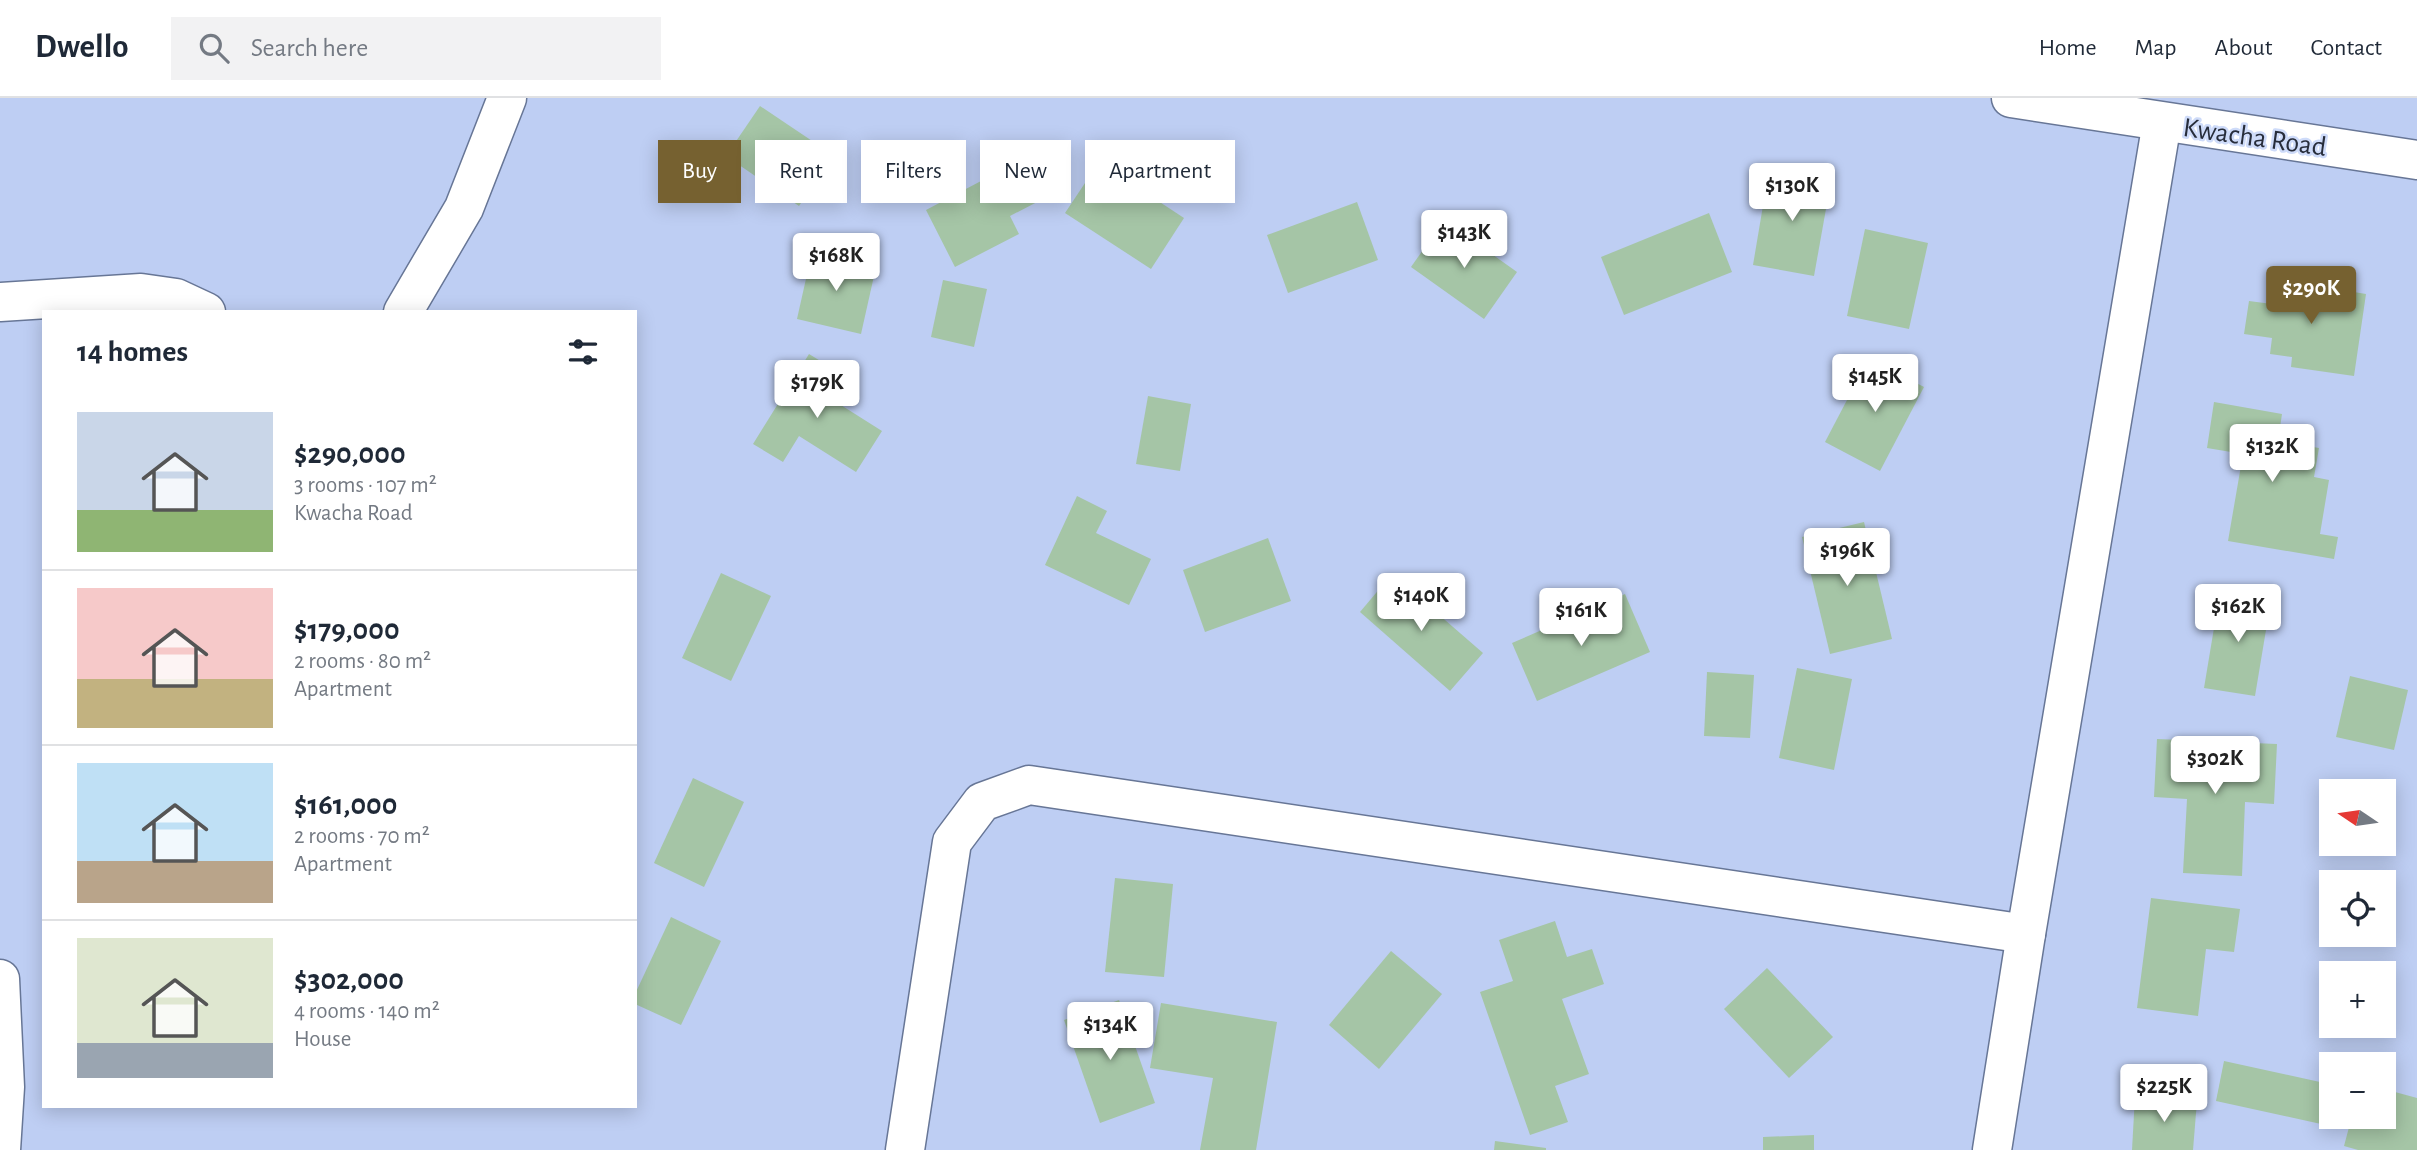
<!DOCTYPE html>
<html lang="en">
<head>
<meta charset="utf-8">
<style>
	:root { --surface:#fff; --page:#f2f2f3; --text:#1f2937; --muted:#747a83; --line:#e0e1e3; --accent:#766130 }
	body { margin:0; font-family:"Alegreya Sans",sans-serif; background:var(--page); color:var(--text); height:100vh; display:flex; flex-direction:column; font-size:26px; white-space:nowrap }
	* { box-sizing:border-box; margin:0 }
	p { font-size:23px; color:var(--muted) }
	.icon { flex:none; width:38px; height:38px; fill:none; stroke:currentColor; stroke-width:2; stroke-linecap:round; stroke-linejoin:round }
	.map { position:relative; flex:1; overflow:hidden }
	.drawer { position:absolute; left:42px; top:212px; width:595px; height:798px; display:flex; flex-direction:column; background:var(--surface); border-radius:0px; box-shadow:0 4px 18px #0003 }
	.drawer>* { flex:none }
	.guide { position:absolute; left:658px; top:42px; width:665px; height:63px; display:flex; gap:14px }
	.needle { width:46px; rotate:283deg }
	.tools { position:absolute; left:2319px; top:681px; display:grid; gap:14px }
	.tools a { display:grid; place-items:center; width:77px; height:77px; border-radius:0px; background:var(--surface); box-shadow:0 4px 18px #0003; font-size:35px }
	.price { position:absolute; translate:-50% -60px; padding:0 16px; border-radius:7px; background:#fff; color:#222; font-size:23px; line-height:46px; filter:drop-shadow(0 2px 4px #0008) }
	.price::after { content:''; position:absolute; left:50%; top:42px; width:21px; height:16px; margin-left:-10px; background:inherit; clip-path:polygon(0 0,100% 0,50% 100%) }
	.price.selected { background:var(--accent); color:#fff }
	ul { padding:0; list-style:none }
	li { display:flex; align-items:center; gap:21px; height:175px; padding:0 35px }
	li+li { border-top:2px solid var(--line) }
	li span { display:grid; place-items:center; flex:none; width:196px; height:140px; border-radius:0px; color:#555 }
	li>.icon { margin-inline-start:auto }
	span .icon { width:84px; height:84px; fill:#fffc; stroke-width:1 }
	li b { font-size:30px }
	h2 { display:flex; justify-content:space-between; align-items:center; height:84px; padding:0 35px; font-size:30px }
	.pill { padding:0 24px; border-radius:0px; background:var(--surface); box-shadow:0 4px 18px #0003; font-size:24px; line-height:63px }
	.pill.selected { background:var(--accent); color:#fff }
	header { display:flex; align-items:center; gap:42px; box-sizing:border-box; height:98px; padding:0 35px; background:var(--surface); border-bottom:2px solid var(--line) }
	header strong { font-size:33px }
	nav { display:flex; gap:38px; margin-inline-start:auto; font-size:24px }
	.search { width:490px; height:63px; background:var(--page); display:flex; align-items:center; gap:18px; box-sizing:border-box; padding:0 24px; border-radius:0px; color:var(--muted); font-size:26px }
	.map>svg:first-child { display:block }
</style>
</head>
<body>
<header>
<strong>Dwello</strong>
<div class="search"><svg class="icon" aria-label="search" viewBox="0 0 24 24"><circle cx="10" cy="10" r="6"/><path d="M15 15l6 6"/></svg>Search here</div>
<nav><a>Home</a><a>Map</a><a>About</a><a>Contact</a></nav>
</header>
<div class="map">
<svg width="2417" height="1052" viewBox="0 0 2417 1052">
	<rect width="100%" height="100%" fill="#becef3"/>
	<g fill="#a5c5a6">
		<path d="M760 8 833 57 799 108 726 58Z"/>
		<path d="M1019 63 1039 103 1010 118 1019 136 955 169 926 112Z"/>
		<path d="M1099 64 1184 120 1151 171 1065 115Z"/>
		<path d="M1769 72 1831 83 1814 178 1753 167Z"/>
		<path d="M1357 104 1378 162 1288 195 1267 137Z"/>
		<path d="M1709 115 1732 174 1624 217 1601 159Z"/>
		<path d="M1444 122 1517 174 1484 221 1411 169Z"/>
		<path d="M1865 131 1928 145 1909 231 1847 218Z"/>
		<path d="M812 154 876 169 861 236 797 221Z"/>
		<path d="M2276 181 2366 196 2354 278 2291 269 2292 259 2270 256 2272 240 2244 236 2249 203 2272 206Z"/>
		<path d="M943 182 987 191 974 249 931 239Z"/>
		<path d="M809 256 840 275 825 297 882 333 856 374 799 338 783 364 753 346Z"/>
		<path d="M1869 260 1924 289 1880 373 1825 344Z"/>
		<path d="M1148 298 1191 306 1180 373 1136 366Z"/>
		<path d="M2214 304 2282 316 2278 343 2319 350 2314 379 2329 382 2320 436 2338 439 2334 461 2228 443 2243 356 2207 350Z"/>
		<path d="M1077 398 1107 413 1096 435 1151 461 1129 507 1045 467Z"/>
		<path d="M1864 424 1892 541 1830 556 1802 439Z"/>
		<path d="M1268 440 1291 503 1205 534 1183 472Z"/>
		<path d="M721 475 771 498 731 583 682 560Z"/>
		<path d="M1392 476 1483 555 1450 593 1360 514Z"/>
		<path d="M2220 494 2271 502 2255 598 2204 590Z"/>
		<path d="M1625 496 1650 554 1537 603 1512 545Z"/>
		<path d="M1797 570 1852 581 1834 672 1779 660Z"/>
		<path d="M1707 574 1754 577 1750 640 1704 638Z"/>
		<path d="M2350 578 2408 592 2394 652 2336 639Z"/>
		<path d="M2157 641 2277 646 2274 706 2245 704 2242 778 2183 775 2187 701 2154 699Z"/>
		<path d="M693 680 744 704 704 789 654 765Z"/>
		<path d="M1115 780 1173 786 1164 879 1105 874Z"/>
		<path d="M2151 800 2240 811 2234 854 2206 851 2198 918 2137 910Z"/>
		<path d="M671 819 721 843 681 927 635 906V896Z"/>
		<path d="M1555 823 1567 859 1592 851 1604 886 1562 901 1589 976 1555 988 1568 1024 1530 1037 1480 894 1513 883 1499 842Z"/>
		<path d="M1391 853 1442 896 1379 971 1329 927Z"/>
		<path d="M1767 870 1833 939 1789 980 1724 911Z"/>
		<path d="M1119 902 1155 1005 1100 1025 1064 922Z"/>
		<path d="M1161 905 1277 924 1256 1052H1200L1213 980 1150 970Z"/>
		<path d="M2224 963 2329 986 2321 1026 2216 1003Z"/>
		<path d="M2384 991 2417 1000V1052H2358L2344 1048 2352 1018H2384Z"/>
		<path d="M2135 998 2197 1003 2193 1052H2132Z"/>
		<path d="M1814 1037V1052H1763V1039Z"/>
		<path d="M1495 1043 1546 1050V1052H1494Z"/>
	</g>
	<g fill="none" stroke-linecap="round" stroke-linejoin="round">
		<defs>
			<g id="minor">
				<path d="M0 204 141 195 176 200 206 214"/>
				<path d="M403 214 464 110 507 0"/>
				<path d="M0 881 5 989 1 1052"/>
				<path d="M905 1052 952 744 982 704 1029 687 2026 836"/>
				<path d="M1992 1052 2026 836 2162 24"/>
			</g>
			<path id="major" d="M2011 0 2417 62"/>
		</defs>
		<use href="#minor" stroke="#677696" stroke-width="41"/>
		<use href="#major" stroke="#677696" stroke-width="41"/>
		<use href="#minor" stroke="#fff" stroke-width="38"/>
		<use href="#major" stroke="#fff" stroke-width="38"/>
	</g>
	<g text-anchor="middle" stroke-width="5" stroke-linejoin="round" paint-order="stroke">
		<g font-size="28" fill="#272d3b" stroke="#cedbf9">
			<text transform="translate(2255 38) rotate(8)" y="10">Kwacha Road</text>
		</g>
	</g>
</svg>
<div class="tools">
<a><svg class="needle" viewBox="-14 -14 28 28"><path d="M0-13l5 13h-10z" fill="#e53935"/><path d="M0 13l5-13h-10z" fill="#747a83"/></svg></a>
<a><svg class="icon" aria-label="locate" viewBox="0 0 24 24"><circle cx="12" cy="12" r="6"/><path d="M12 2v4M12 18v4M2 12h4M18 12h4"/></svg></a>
<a>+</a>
<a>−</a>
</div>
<b class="price" style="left:1792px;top:125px">$130K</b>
<b class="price" style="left:1464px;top:172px">$143K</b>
<b class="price" style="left:836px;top:195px">$168K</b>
<b class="price selected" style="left:2311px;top:228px">$290K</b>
<b class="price" style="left:1875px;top:316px">$145K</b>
<b class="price" style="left:817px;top:322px">$179K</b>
<b class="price" style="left:2272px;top:386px">$132K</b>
<b class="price" style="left:1847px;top:490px">$196K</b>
<b class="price" style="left:1421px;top:535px">$140K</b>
<b class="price" style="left:2238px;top:546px">$162K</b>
<b class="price" style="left:1581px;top:550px">$161K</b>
<b class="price" style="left:2215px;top:698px">$302K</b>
<b class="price" style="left:1110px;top:964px">$134K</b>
<b class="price" style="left:2164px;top:1026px">$225K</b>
<div class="guide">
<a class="pill selected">Buy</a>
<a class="pill">Rent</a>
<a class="pill">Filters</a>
<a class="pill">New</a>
<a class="pill">Apartment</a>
</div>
<section class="drawer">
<h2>14 homes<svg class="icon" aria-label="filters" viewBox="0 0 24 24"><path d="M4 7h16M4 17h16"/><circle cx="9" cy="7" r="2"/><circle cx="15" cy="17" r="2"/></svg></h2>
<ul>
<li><span style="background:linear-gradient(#c9d6e8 70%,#8fb573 0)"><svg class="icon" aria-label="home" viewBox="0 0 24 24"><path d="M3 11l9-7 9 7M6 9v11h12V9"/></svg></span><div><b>$290,000</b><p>3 rooms · 107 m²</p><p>Kwacha Road</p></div></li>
<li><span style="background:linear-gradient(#f6c9c9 65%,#c2b280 0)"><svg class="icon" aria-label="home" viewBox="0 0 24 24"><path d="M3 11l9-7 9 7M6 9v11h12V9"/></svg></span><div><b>$179,000</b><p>2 rooms · 80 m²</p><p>Apartment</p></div></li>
<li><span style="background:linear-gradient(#bfe0f5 70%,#b9a48a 0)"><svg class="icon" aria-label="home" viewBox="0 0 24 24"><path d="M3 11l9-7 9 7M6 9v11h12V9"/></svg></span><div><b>$161,000</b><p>2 rooms · 70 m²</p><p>Apartment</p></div></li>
<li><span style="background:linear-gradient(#dfe7d0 75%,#9aa5b1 0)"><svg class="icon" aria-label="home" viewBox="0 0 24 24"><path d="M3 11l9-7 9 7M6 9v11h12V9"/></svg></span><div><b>$302,000</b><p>4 rooms · 140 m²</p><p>House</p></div></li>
</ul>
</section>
</div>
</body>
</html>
